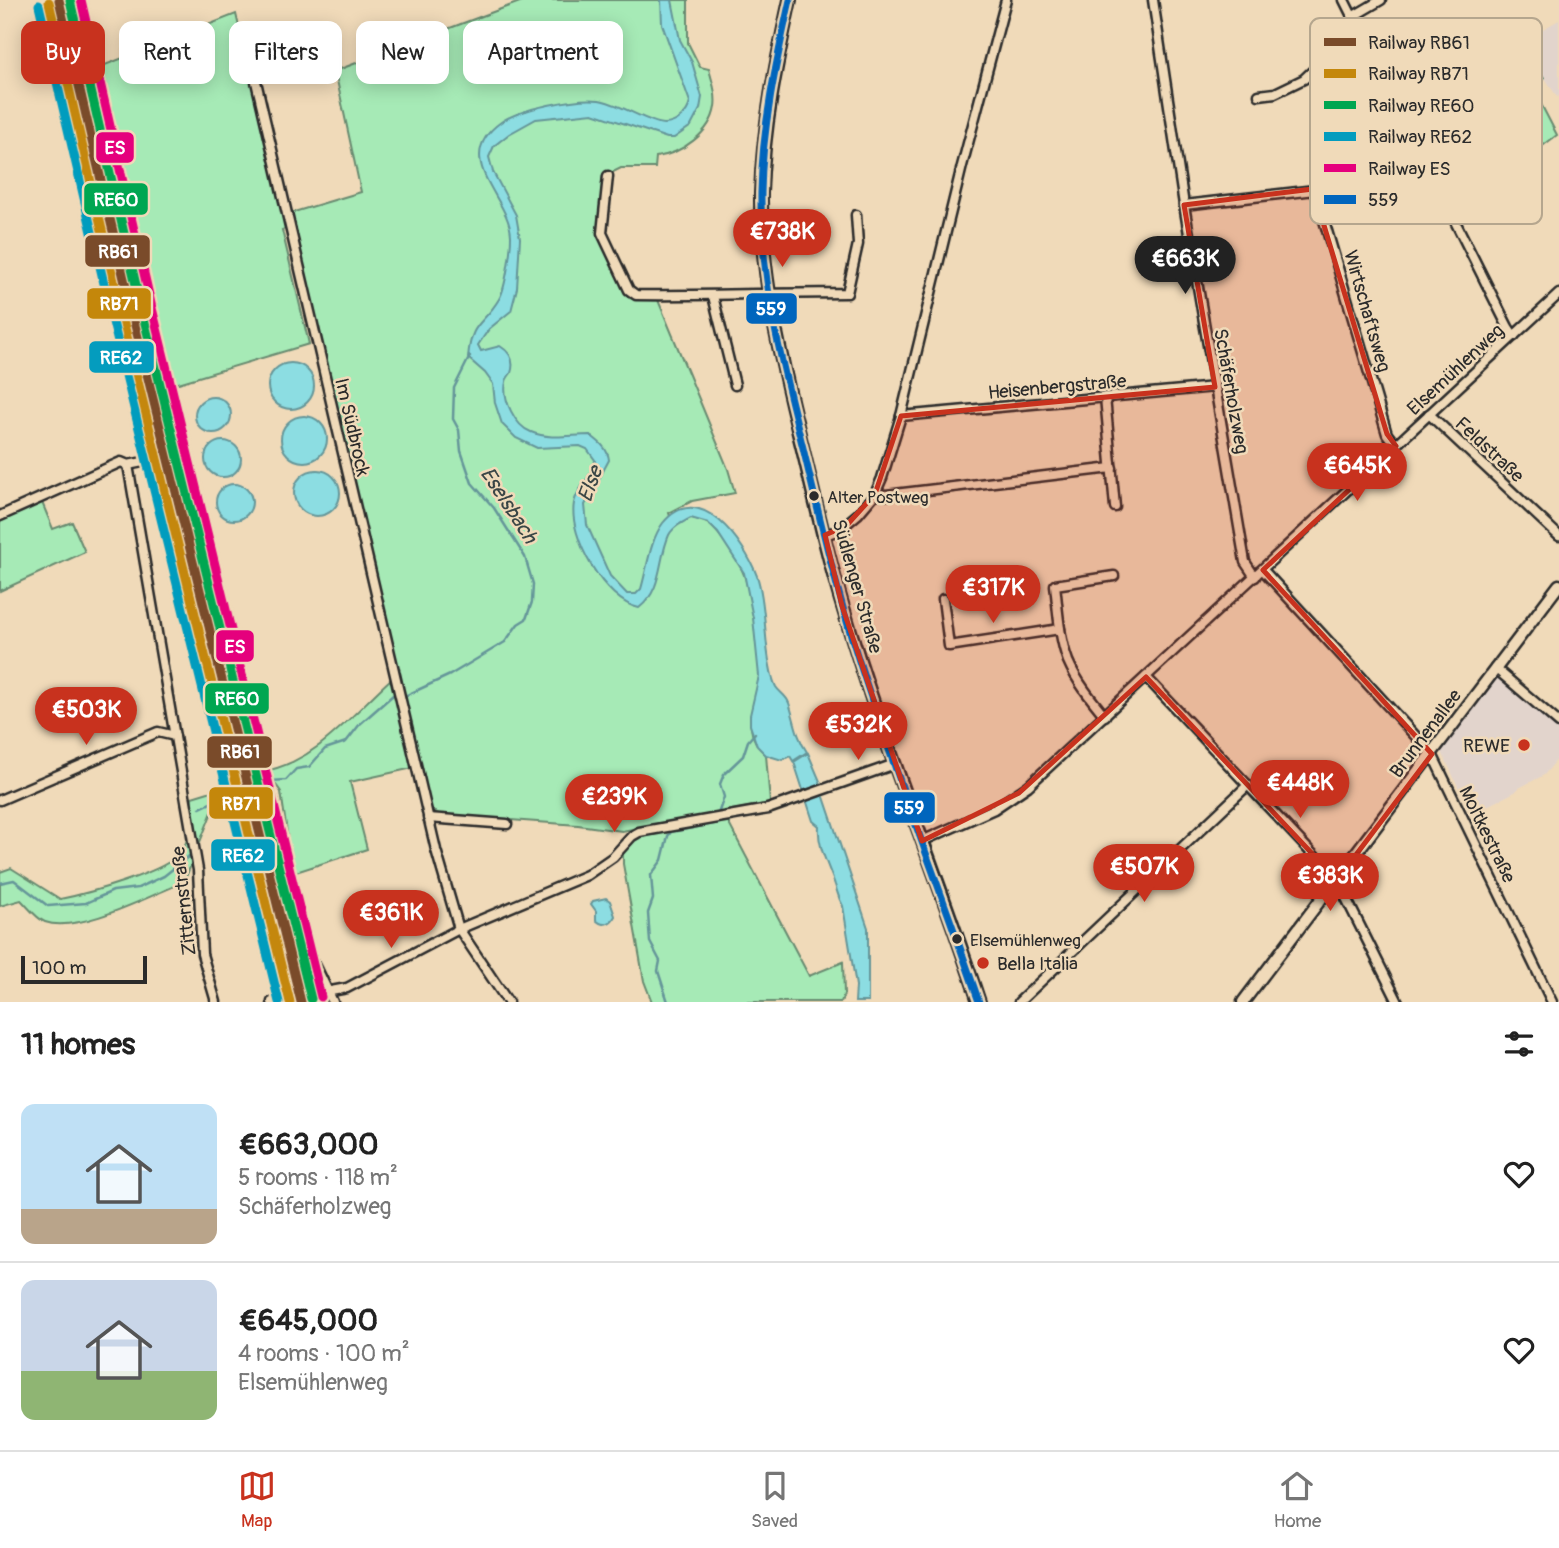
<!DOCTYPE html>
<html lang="en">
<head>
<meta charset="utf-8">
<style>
	:root { --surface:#fff; --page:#f2f2f2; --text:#222; --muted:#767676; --line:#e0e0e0; --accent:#c8321e }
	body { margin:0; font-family:Pangolin,sans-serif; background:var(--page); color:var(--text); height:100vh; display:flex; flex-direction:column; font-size:26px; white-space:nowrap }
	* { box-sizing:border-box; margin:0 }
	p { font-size:23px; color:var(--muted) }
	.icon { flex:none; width:38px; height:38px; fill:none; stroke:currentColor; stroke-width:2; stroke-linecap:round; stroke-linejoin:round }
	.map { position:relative; height:1002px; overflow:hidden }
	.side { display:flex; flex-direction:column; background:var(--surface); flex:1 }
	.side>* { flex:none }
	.guide { position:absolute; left:21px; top:21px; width:700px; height:63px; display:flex; gap:14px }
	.scale { position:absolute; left:21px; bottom:18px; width:126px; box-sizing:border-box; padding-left:7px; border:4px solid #2b2b2b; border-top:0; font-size:19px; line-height:24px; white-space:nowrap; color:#2b2b2b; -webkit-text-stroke:5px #f0dab9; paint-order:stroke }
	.price { position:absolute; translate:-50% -60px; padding:0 16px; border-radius:24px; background:var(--accent); color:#fff; font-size:23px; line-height:46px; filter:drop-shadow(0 2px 4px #0008) }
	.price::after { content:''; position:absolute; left:50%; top:42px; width:21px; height:16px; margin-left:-10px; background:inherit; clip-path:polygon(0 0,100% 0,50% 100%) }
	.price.selected { background:#222; color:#fff }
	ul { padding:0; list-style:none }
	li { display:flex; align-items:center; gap:21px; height:175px; padding:0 21px }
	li+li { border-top:2px solid var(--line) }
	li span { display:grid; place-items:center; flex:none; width:196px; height:140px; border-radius:14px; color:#555 }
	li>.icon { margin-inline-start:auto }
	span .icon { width:84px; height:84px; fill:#fffc; stroke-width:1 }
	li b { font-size:30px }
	h2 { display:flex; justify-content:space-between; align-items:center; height:84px; padding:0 21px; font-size:30px }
	.tag { padding:0 24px; border-radius:14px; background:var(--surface); box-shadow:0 4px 18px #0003; font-size:24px; line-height:63px }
	.tag.selected { background:var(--accent); color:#fff }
	.menu { display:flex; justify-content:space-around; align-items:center; height:98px; border-top:2px solid var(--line); background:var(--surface); font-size:19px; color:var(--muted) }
	.menu a { display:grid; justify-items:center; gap:4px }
	.menu .selected { color:var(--accent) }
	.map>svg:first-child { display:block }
</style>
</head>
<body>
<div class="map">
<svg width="1559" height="1002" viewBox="0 0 1559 1002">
	<rect width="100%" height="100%" fill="#f0dab9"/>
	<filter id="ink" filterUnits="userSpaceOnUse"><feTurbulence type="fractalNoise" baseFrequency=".0143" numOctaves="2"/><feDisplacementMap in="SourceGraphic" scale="14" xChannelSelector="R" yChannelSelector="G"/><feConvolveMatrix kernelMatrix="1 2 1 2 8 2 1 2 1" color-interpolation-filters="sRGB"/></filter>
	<g filter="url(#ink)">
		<g fill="#e2d4cc">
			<path d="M49 0H64L308 1002H291L176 536Z"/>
			<path d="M1559 20V96L1557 97 1522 41Z"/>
			<path d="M1499 675 1559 725V757L1544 775 1519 788 1515 792 1471 814 1441 750Z"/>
		</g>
		<g fill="#a6eab6" stroke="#688a70" stroke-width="2">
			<path d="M525 0H688V43L700 67 709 69C712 81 717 94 715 107 711 133 681 154 656 157L655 168H621L603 177 597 234 629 298 658 300 728 469 735 493 692 501 669 513 670 516C682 517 696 517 707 523 718 529 740 563 744 575 751 595 760 653 759 675 758 705 737 728 766 755L770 803 622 831 578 825 440 815 430 808 295 226 282 230 309 344 175 384 159 345 97 68 236 14 284 215 361 192 335 71Z"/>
			<path d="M1531 56 1544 78 1465 124 1453 101Z"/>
			<path d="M1542 106 1557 135 1496 181 1474 147Z"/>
			<path d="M41 500 53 529 72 522 85 552 0 591V518Z"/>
			<path d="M391 679 413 768 350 782 367 849 293 873 281 792 266 771C318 760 353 713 391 679Z"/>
			<path d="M229 749 243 803 212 812 184 882C151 895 79 934 45 922 37 919 28 907 21 900L0 906V872L11 868 60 899C85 894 168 872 182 851 191 837 190 813 192 797L228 786 221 753Z"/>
			<path d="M729 819V824L809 976 843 962 844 994 841 1002H652L644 981 623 864V850L631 841 643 835Z"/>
		</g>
		<g fill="#8cdde2" stroke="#659699" stroke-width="2">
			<path d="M661 0H672L680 40 692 62 702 97 700 109 691 126 674 138H667L593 113 536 119 509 134 494 146 489 157 493 172 516 215 520 238 517 288 511 311 489 329 478 345 481 351 500 346C510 352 515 361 511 373 509 376 506 379 506 382 502 399 515 426 531 432 550 440 570 435 590 435 599 442 608 448 609 460L585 505 587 525 610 576 627 594H636L641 589C647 569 650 540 663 523 699 478 745 543 757 576 766 602 764 639 770 666 771 672 773 681 776 687 780 693 786 695 789 703 795 721 796 736 807 752L793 761 790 756 782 760 766 755 757 746 750 725V715L759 676 753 618 744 573 718 533 708 523 691 518C683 522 673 527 669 535 658 559 663 590 639 608 605 601 568 537 574 503 577 487 593 477 595 460L587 449 580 446 537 448 516 438 502 424 495 403 493 384 485 373 468 358C471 320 483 326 499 299 506 288 511 249 511 236 510 197 449 159 501 122 520 109 576 97 599 100 617 102 650 124 664 124 677 124 688 113 690 102L662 24Z"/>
			<circle cx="291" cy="386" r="23"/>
			<circle cx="213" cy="415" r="18"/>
			<circle cx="304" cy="439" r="23"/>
			<circle cx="223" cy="459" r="18"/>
			<circle cx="317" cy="493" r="23"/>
			<circle cx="234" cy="502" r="18"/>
			<path d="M808 753 822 786 823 794 868 928V1002H855L856 986 843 906C838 898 838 893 835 885 829 866 817 847 819 826L813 821 794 762Z"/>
			<path d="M606 898 610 901 615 916C611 924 603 927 596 920V911L591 904 593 901Z"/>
		</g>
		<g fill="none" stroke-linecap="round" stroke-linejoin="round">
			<g stroke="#659699" stroke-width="2.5">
				<path d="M407 695 450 675 505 642 518 624 526 619 532 602 533 584 525 557 494 508 472 483 461 451 459 430 453 419 454 388 470 356"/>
				<path d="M271 781 286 780 296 769 309 767 325 749 346 742 360 724 393 695"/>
				<path d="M254 786 264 784"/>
				<path d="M200 808 238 790"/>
				<path d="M718 814 724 797 720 784 724 774 743 756 748 741 755 733"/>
				<path d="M0 883 14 880 48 906 86 903 113 891 138 888 164 876 189 856"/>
				<path d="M668 1002 658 971 660 961 650 942 648 913 653 899 651 875 662 860 668 836 671 832 719 823"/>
			</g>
			<defs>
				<g id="minor">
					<path d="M1153 0 1184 205 1245 562 1255 577"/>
					<path d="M1344 0 1508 327 1514 336"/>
					<path d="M1352 17 1381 0"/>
					<path d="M247 43 436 850 459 929 508 1002"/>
					<path d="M1259 95 1275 93 1304 79 1320 64 1365 42"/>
					<path d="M608 176 602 233 629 290 636 295C707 296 776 293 847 293L858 244 856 215"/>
					<path d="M1184 205 1315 190 1387 434 1396 446"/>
					<path d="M713 296 735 385"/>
					<path d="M1105 397 1115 507"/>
					<path d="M1429 414 1559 536"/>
					<path d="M901 416 1215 387"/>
					<path d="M128 465 198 870 202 954 216 1002"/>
					<path d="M875 494 886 495 1112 468"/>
					<path d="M0 516 121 462 128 465 143 462"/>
					<path d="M825 535 839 530 858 514 875 494 882 478 901 416 962 166 1006 0"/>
					<path d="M1263 570 1432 754 1552 1002"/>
					<path d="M943 599 949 646 1060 629"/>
					<path d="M1495 668 1559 723"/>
					<path d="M1146 677 1337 880 1398 1002"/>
					<path d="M1105 716C1091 699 1077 682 1068 661 1059 637 1058 610 1055 585L1114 576"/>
					<path d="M262 772 273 800 300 933 333 1002"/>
					<path d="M0 800 158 732 175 736"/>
					<path d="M428 818 507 824"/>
					<path d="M922 841 994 809 1028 786 1559 294"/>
					<path d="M272 1002 347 988 459 929 587 875 613 857 632 836 639 832 768 809 895 764"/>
					<path d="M1019 1002 1248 785"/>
				</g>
				<path id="tertiary" d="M1243 1002 1559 585"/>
				<path id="secondary" d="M790 0C776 64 763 127 761 193 760 276 781 358 800 438 814 494 826 552 843 607 882 741 936 870 979 1002"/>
			</defs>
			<use href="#minor" stroke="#2b2b2b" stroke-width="13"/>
			<use href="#tertiary" stroke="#2b2b2b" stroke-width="15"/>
			<use href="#secondary" stroke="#2b2b2b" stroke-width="16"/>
			<use href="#minor" stroke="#f0dab9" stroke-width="8"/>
			<use href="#tertiary" stroke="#f0dab9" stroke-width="10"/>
			<use href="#secondary" stroke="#f0dab9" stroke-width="10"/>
			<defs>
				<path id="bus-1" d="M790 0C776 63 762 128 761 193 760 280 782 365 803 448 820 519 836 589 858 658 895 774 940 887 979 1002"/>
			</defs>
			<use href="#bus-1" stroke="#f0dab9" stroke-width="12"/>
			<use href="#bus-1" stroke="#0065bd" stroke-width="7"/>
			<defs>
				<path id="rail-1" d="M59 0 132 313 301 1002"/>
				<path id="rail-2" d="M49 2 122 316 290 1002"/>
				<path id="rail-3" d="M70 0 142 311 311 999"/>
				<path id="rail-4" d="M39 5 112 318 279 1002"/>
				<path id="rail-5" d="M81 0 152 308 321 997"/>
			</defs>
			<use href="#rail-1" stroke="#f0dab9" stroke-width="14"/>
			<use href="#rail-2" stroke="#f0dab9" stroke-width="14"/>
			<use href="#rail-3" stroke="#f0dab9" stroke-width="14"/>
			<use href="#rail-4" stroke="#f0dab9" stroke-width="14"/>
			<use href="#rail-5" stroke="#f0dab9" stroke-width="14"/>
			<use href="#rail-1" stroke="#7a4b2a" stroke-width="9"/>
			<use href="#rail-2" stroke="#c4870b" stroke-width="9"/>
			<use href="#rail-3" stroke="#00a651" stroke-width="9"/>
			<use href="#rail-4" stroke="#049cbe" stroke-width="9"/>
			<use href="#rail-5" stroke="#e5007d" stroke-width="9"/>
		</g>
	</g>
	<path fill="#c8321e" fill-opacity="0.2" stroke="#c8321e" stroke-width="5" stroke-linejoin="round" d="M1313 189 1387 434 1396 446 1263 570 1432 754 1337 880 1146 677 1019 793 922 841 842 606 825 535 846 526 875 494 901 416 1215 387 1184 205Z"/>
	<g fill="#2b2b2b" stroke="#f0dab9" stroke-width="2.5">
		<circle cx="814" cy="496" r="6"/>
		<circle cx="957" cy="939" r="6"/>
	</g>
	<g fill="#c8321e" stroke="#f0dab9" stroke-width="2.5">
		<circle cx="1524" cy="745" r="7"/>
		<circle cx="983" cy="963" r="7"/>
	</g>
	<g text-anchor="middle" stroke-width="5" stroke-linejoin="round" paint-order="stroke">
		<g font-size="17" fill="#2b2b2b" stroke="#f0dab9" text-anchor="start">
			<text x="827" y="503">Alter Postweg</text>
			<text x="970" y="946">Elsemühlenweg</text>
		</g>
		<g font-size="19" fill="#2b2b2b" stroke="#f0dab9">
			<text transform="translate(1368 311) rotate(74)" y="7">Wirtschaftsweg</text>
			<text transform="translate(1455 369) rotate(-43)" y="7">Elsemühlenweg</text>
			<text transform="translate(1057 386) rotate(-5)" y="7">Heisenbergstraße</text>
			<text transform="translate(1232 391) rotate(80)" y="7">Schäferholzweg</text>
			<text transform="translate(353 427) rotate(77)" y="7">Im Südbrock</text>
			<text transform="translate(1490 449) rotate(43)" y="7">Feldstraße</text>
			<text transform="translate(858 586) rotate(74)" y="7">Südlenger Straße</text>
			<text transform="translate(1425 733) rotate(-53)" y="7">Brunnenallee</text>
			<text transform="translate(1488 834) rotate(64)" y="7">Moltkestraße</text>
			<text transform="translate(183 901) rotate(-96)" y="7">Zitternstraße</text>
		</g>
		<g font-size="19" fill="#2b2b2b" stroke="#f0dab9" text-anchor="end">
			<text x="1510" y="752">REWE</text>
			<text x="997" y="970" text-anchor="start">Bella Italia</text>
		</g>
		<g font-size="21" font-style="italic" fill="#3a4646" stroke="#f0dab9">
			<text transform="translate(590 484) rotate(-70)" y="7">Else</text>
			<text transform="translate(509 505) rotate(57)" y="7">Eselsbach</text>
		</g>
	</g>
	<rect x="1310" y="18" width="232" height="206" rx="10" fill="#f0dab9" stroke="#b5a68e" stroke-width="2"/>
	<rect x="1324" y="38" width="32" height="8" fill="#7a4b2a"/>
	<rect x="1324" y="69" width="32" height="9" fill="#c4870b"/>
	<rect x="1324" y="101" width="32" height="8" fill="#00a651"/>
	<rect x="1324" y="132" width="32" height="9" fill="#049cbe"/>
	<rect x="1324" y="164" width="32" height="8" fill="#e5007d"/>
	<rect x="1324" y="195" width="32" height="9" fill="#0065bd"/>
	<g font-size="19" fill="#2b2b2b">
		<text x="1368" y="49">Railway RB61</text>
		<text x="1368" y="80">Railway RB71</text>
		<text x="1368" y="112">Railway RE60</text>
		<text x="1368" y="143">Railway RE62</text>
		<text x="1368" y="175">Railway ES</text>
		<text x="1368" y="206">559</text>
	</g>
	<g stroke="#f0dab9" stroke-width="2.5">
		<rect x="95" y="131" width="40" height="33" rx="7" fill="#e5007d"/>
		<rect x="83" y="182" width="66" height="34" rx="7" fill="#00a651"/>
		<rect x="84" y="234" width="67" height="34" rx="7" fill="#7a4b2a"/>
		<rect x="86" y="287" width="66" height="33" rx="7" fill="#c4870b"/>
		<rect x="745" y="292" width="53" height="33" rx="7" fill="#0065bd"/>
		<rect x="88" y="340" width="67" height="34" rx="7" fill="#049cbe"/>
		<rect x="215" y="629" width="40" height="34" rx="7" fill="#e5007d"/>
		<rect x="204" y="682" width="66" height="33" rx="7" fill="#00a651"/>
		<rect x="206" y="735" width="67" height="34" rx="7" fill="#7a4b2a"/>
		<rect x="208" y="786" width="66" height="34" rx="7" fill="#c4870b"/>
		<rect x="883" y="791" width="53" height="33" rx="7" fill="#0065bd"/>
		<rect x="210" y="838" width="66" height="34" rx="7" fill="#049cbe"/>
	</g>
	<g font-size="19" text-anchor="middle" font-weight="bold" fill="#fff">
		<text x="115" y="154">ES</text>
		<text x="116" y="206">RE60</text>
		<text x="118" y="258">RB61</text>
		<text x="119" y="310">RB71</text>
		<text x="771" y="315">559</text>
		<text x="121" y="364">RE62</text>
		<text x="235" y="653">ES</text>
		<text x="237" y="705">RE60</text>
		<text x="240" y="758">RB61</text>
		<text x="241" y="810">RB71</text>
		<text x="909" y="814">559</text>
		<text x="243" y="862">RE62</text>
	</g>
</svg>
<div class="scale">100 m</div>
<b class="price" style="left:782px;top:269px">€738K</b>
<b class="price selected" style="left:1185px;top:296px">€663K</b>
<b class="price" style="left:1357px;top:503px">€645K</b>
<b class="price" style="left:993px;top:625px">€317K</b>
<b class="price" style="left:86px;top:747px">€503K</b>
<b class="price" style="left:858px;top:762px">€532K</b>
<b class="price" style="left:1300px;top:820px">€448K</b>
<b class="price" style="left:614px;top:834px">€239K</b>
<b class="price" style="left:1144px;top:904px">€507K</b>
<b class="price" style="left:1330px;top:913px">€383K</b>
<b class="price" style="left:391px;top:950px">€361K</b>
<div class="guide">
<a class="tag selected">Buy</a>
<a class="tag">Rent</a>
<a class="tag">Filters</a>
<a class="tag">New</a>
<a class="tag">Apartment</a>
</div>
</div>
<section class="side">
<h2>11 homes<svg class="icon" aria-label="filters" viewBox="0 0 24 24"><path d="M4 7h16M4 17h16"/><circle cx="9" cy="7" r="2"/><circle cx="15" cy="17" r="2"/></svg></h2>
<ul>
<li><span style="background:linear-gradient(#bfe0f5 75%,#b9a48a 0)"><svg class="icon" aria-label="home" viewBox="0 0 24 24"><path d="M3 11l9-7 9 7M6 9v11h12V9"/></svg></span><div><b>€663,000</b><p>5 rooms · 118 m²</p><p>Schäferholzweg</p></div><svg class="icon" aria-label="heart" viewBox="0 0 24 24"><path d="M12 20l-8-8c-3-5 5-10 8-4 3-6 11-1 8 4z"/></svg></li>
<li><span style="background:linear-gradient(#c9d6e8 65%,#8fb573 0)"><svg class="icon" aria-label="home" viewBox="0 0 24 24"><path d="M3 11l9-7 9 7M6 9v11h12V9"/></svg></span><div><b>€645,000</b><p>4 rooms · 100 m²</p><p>Elsemühlenweg</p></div><svg class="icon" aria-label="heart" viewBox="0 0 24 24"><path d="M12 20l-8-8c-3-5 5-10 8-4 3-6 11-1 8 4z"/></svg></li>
</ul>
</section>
<nav class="menu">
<a class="selected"><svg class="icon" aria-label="map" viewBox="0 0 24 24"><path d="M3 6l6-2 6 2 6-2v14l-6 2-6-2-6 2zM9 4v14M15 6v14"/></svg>Map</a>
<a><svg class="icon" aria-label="saved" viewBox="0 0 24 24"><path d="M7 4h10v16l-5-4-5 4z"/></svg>Saved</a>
<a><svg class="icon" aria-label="home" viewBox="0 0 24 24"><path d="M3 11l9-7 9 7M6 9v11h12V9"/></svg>Home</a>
</nav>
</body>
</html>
